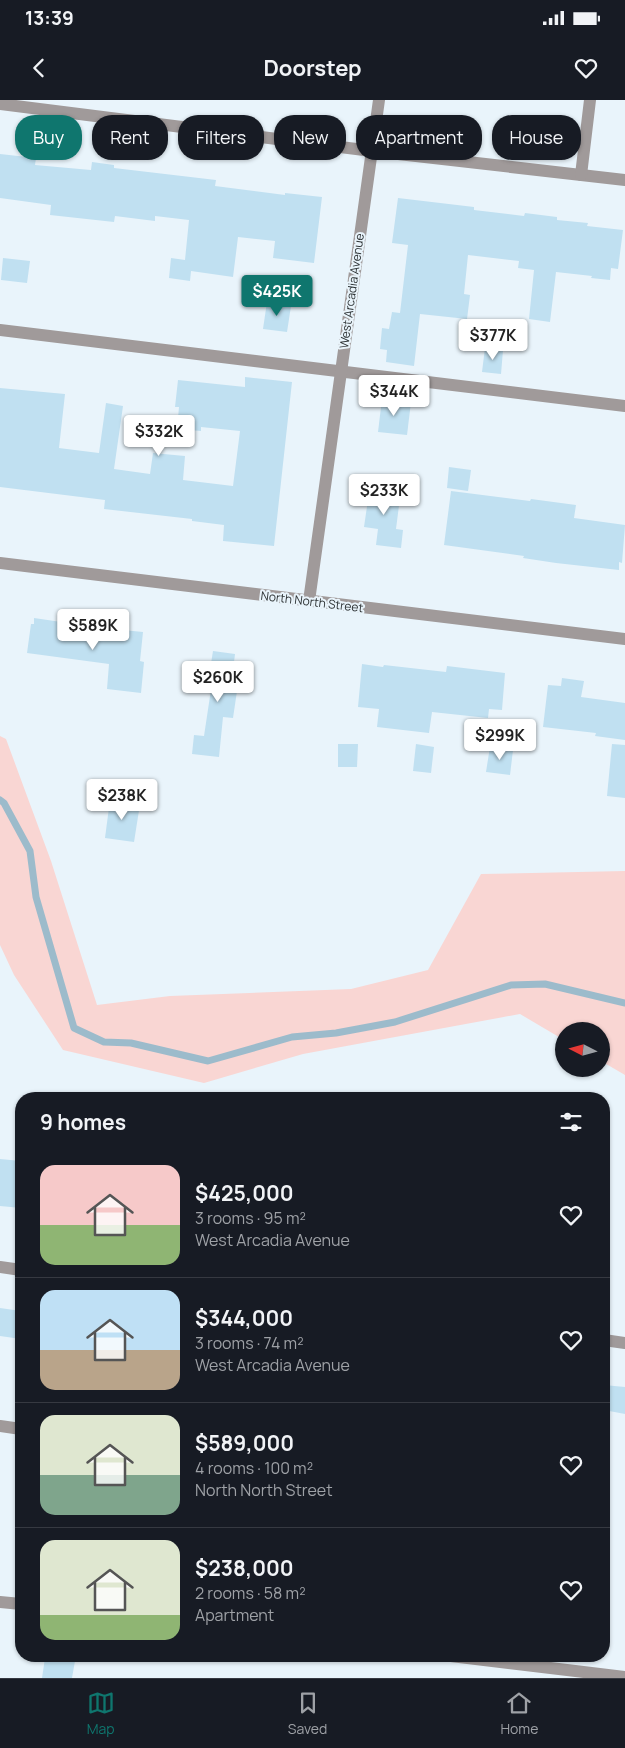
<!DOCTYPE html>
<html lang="en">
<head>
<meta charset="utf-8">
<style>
	:root { --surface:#171b24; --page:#20242c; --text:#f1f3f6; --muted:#9ea1a6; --line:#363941; --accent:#0f766e }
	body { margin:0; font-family:Manrope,sans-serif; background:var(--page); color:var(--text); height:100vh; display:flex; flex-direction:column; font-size:19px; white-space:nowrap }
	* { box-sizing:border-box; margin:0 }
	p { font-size:16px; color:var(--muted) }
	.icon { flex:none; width:28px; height:28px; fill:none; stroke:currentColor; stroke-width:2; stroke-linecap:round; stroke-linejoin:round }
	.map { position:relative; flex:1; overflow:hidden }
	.panel { position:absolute; left:15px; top:992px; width:595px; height:570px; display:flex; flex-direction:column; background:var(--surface); border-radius:20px; box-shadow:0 1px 4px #0004 }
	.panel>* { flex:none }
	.guide { position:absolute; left:15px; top:15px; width:595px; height:45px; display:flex; gap:10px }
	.needle { width:32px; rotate:276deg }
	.buttons { position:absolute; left:555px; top:922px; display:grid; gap:10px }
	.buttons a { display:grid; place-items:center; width:55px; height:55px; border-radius:50%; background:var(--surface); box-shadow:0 1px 4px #0004; font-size:25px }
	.price { position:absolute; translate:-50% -42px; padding:0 11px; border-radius:5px; background:#fff; color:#222; font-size:16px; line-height:32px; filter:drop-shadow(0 1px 2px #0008) }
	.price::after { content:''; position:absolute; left:50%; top:30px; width:15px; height:11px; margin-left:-8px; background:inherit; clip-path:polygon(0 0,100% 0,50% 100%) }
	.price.active { background:var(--accent); color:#fff }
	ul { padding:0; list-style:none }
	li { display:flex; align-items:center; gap:15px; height:125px; padding:0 25px }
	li+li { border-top:1px solid var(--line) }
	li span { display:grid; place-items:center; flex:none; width:140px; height:100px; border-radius:15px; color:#555 }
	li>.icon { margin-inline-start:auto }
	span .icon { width:60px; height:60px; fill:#fffc; stroke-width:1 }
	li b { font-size:21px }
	h2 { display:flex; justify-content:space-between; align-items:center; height:60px; padding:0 25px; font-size:21px }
	.pill { padding:0 18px; border-radius:20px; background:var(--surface); box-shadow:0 1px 4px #0004; font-size:18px; line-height:45px }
	.pill.active { background:var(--accent); color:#fff }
	.status { display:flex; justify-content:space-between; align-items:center; height:35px; padding:0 25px; background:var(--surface); direction:ltr }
	.status svg { height:14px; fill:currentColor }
	header { display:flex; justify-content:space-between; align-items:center; height:65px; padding:0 25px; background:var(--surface); font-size:22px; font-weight:700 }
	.tab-bar { display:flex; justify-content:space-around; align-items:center; height:70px; border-top:1px solid var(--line); background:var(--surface); font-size:14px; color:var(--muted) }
	.tab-bar a { display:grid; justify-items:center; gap:2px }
	.tab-bar .active { color:var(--accent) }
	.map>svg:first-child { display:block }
</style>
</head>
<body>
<div class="status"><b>13:39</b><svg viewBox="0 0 49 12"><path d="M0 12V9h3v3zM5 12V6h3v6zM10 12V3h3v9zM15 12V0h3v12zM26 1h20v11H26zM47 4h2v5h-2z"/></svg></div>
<header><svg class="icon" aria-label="back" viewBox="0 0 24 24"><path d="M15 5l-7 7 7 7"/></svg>Doorstep<svg class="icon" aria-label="heart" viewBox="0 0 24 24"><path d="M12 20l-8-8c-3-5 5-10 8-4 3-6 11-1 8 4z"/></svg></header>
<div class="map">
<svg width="625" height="1578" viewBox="0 0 625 1578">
	<rect width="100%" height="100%" fill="#e9f4fb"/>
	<path fill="#f9d6d3" d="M0 636 6 639 51 761 97 905 170 896 351 889 428 870 481 774 625 771V975L601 961V931H564V940L520 914 303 954 204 983 63 950 14 875 0 845Z"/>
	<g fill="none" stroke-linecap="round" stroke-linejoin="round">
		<path stroke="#9cbbcb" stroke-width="7" d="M0 700 4 703 30 751 36 797 74 928 104 942 131 943 208 961 292 937 336 933 395 922 511 885 545 884 625 903"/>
	</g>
	<g fill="#c0e0f1">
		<path d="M0 54 36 58 35 65 91 70 92 62 114 65V68L216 80 215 86 285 95V93L322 97 314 163 273 158 275 141 238 137 233 177 191 171 190 181 169 178 171 158 185 160 189 120 155 116V121L115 116 114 122 50 115 51 105 0 98Z"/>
		<path d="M398 98 474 107V110L524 116 525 113 557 117V120L588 123 587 126 623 130 618 169 611 168 610 180 591 178 592 176 556 172 550 222 529 219 534 170 518 168 519 161 468 155 464 194 470 195 467 219 420 214 414 266 386 262 387 250 380 249 382 228 389 229 392 212 400 213 408 145 392 143Z"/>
		<path d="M3 158 30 161 27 183 1 180Z"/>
		<path d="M267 202 291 206 287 232 263 229Z"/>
		<path d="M485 248 503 250 501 274 482 272Z"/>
		<path d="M245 277 292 282 274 446 223 441 224 425 192 421V419L104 409 105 400 0 387V288L65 294 59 348 99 353 106 303 123 306 114 369 150 374 153 353 185 356 183 380 233 386 240 331 201 327V331L177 329 179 307H175L178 280 245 287Z"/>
		<path d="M382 299 411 302 407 335 378 332Z"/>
		<path d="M449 367 471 370 468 391 447 388Z"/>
		<path d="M370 386 401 390 396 429 403 430 401 448 376 445 378 429 364 427Z"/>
		<path d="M451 391 530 401 531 399 576 405 574 418 625 425 622 463 619 462V470L556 463 523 458 524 456 444 445Z"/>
		<path d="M34 518 68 523V529L112 536 113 529 143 532 140 561 144 562 141 593 107 589 109 564 27 553 31 524H34Z"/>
		<path d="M213 551 235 554 233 570 240 571 233 618 223 617 219 657 192 654 194 635 204 636 212 583 208 582Z"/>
		<path d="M362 564 383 567 384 565 446 572 447 566 505 573 502 610 489 609 488 618 432 612 429 633 377 627 379 609 358 607Z"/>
		<path d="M562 578 584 581 581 597 625 603V640L595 636 596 633 543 627 548 585 561 586Z"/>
		<path d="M338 644H358L357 667H338Z"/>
		<path d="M416 644 434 647 431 673 413 671Z"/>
		<path d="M612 644 625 645V698L607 696Z"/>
		<path d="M490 647 513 650 510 675 486 672Z"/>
		<path d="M110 700 140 704 134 742 105 738Z"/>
		<path d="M0 1059 21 1061V1108L0 1106Z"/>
		<path d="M0 1208 21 1211V1239L0 1236Z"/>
		<path d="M604 1285 625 1287V1314L604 1310Z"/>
		<path d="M50 1556H71L70 1561H75L72 1578H42L45 1558H50Z"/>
	</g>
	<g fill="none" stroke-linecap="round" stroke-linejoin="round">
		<g stroke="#a09a9a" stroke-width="12">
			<path d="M0 4 372 51 625 80"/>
			<path d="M581 75 590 0"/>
			<path d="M0 230 625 306"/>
			<path d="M0 463 625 539"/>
			<path d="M309 501 379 0"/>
			<path d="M0 1167 21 1170"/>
			<path d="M604 1240 625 1243"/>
			<path d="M0 1326 21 1329"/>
			<path d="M0 1502 21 1504"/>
			<path d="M451 1556 625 1577"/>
		</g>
	</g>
	<g text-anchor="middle" stroke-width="4" stroke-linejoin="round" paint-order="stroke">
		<g font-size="12" fill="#2d3234" stroke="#e9f4fb">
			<text transform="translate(352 191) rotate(-82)" y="4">West Arcadia Avenue</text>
			<text transform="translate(312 502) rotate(7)" y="4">North North Street</text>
		</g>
	</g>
</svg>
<div class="buttons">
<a><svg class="needle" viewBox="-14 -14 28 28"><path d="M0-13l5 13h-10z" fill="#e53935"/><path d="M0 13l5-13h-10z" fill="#9ea1a6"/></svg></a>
</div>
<b class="price active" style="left:277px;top:217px">$425K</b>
<b class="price" style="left:493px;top:261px">$377K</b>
<b class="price" style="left:394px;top:317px">$344K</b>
<b class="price" style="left:159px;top:357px">$332K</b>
<b class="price" style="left:384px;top:416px">$233K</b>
<b class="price" style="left:93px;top:551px">$589K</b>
<b class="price" style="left:218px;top:603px">$260K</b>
<b class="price" style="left:500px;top:661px">$299K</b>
<b class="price" style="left:122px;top:721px">$238K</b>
<div class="guide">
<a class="pill active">Buy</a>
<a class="pill">Rent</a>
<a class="pill">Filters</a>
<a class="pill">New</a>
<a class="pill">Apartment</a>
<a class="pill">House</a>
</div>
<section class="panel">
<h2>9 homes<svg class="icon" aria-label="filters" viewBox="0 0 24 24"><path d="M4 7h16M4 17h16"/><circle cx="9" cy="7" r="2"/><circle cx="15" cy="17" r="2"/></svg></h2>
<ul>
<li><span style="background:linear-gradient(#f6c9c9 60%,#8fb573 0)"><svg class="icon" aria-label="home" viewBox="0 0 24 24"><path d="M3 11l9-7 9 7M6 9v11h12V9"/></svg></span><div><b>$425,000</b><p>3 rooms · 95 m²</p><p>West Arcadia Avenue</p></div><svg class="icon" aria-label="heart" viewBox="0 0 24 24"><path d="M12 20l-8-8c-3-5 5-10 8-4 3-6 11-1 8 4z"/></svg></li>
<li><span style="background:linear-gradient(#bfe0f5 60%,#b9a48a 0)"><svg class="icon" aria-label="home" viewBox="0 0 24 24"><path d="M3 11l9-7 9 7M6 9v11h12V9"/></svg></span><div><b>$344,000</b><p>3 rooms · 74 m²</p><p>West Arcadia Avenue</p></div><svg class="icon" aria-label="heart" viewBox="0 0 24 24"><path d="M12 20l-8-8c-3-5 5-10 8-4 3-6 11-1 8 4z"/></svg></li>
<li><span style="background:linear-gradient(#dfe7d0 60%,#7fa58c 0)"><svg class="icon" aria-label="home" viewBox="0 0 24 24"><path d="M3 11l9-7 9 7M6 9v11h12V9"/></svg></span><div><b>$589,000</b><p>4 rooms · 100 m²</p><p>North North Street</p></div><svg class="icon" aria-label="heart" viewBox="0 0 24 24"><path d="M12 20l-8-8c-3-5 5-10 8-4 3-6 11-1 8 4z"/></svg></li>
<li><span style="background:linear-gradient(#dfe7d0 75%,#8fb573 0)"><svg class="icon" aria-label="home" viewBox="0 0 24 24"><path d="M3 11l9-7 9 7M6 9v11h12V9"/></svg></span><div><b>$238,000</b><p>2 rooms · 58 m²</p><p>Apartment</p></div><svg class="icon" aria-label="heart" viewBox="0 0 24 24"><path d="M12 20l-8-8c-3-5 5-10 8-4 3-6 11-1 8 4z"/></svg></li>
</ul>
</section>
</div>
<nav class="tab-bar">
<a class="active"><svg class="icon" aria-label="map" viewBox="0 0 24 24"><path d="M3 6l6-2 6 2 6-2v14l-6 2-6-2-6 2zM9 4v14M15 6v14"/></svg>Map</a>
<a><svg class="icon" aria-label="saved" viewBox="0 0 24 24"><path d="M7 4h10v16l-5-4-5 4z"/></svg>Saved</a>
<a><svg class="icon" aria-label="home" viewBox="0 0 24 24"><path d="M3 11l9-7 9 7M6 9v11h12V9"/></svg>Home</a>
</nav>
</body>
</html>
